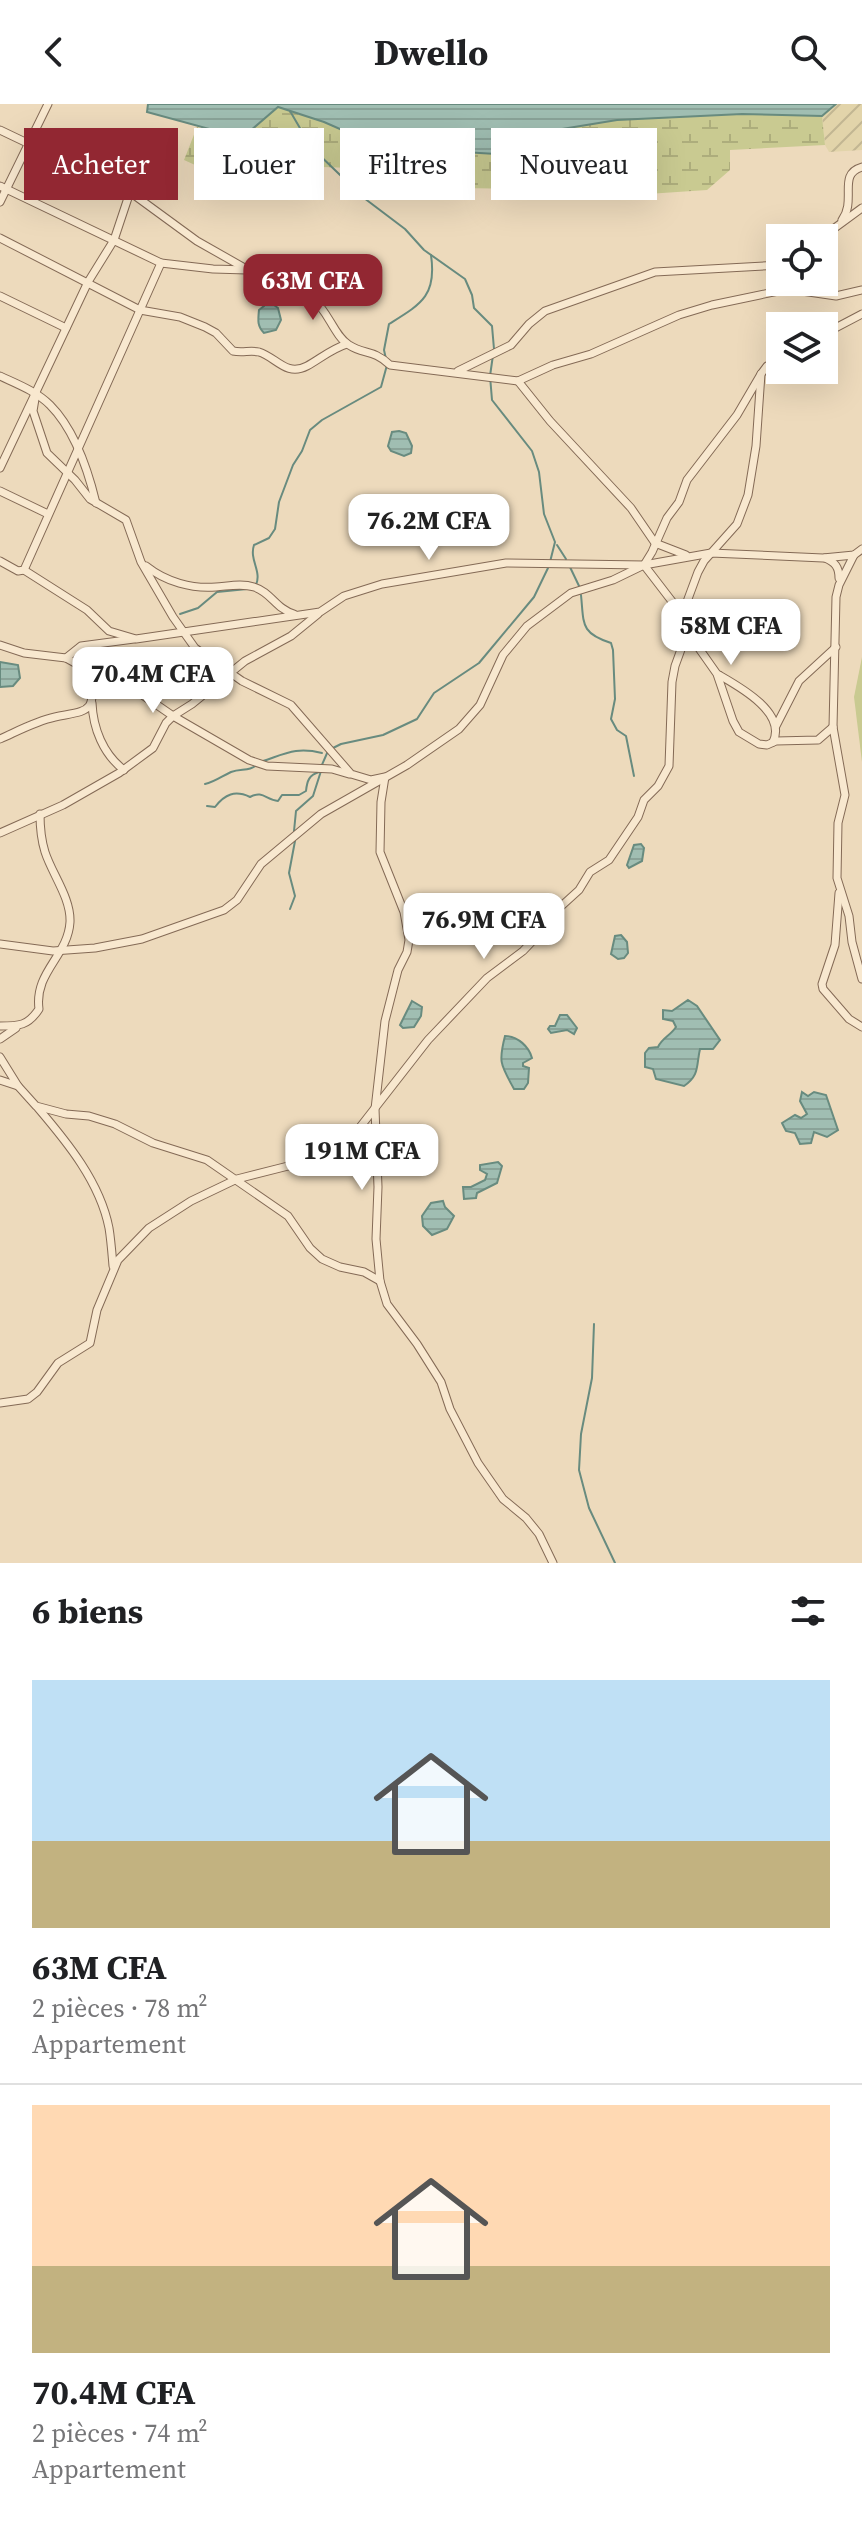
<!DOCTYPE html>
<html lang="fr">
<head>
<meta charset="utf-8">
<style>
	:root { --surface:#fff; --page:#f6f6f6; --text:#202124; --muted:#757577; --line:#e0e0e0; --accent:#922732 }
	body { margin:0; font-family:"Source Serif 4",serif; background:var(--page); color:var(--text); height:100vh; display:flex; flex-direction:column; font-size:30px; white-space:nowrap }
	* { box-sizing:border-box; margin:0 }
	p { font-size:26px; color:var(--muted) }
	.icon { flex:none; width:44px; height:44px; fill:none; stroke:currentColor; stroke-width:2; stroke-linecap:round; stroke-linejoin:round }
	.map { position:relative; height:1459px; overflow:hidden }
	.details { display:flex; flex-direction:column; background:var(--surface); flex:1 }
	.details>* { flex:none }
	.banner { position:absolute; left:24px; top:24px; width:814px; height:72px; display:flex; gap:16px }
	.buttons { position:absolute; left:766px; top:120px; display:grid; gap:16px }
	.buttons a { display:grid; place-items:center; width:72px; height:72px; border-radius:0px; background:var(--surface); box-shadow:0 8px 32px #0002; font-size:40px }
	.price { position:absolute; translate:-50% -68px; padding:0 18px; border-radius:16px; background:#fff; color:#222; font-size:26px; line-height:52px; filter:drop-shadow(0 2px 4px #0008) }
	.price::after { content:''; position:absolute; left:50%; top:48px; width:24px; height:18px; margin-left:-12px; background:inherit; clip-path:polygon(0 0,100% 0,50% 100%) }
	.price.current { background:var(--accent); color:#fff }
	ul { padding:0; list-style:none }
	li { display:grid; align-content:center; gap:16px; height:424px; padding:0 32px }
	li+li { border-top:2px solid var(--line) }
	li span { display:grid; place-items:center; height:248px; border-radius:0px; color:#555 }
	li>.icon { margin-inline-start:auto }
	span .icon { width:144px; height:144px; fill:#fffc; stroke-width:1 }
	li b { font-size:34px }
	h2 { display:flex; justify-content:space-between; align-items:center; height:96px; padding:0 32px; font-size:34px }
	.tag { padding:0 28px; border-radius:0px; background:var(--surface); box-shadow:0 8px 32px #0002; font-size:28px; line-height:72px }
	.tag.current { background:var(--accent); color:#fff }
	header { display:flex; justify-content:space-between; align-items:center; height:104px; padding:0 32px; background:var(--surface); font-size:36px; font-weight:700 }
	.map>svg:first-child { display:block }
</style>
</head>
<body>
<header><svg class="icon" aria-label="back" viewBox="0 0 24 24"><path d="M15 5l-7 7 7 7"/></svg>Dwello<svg class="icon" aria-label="search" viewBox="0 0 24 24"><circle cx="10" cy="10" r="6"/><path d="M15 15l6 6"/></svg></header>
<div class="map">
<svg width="862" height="1459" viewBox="0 0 862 1459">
	<defs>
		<pattern id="farmland-furrows" width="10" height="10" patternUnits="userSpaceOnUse" patternTransform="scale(2)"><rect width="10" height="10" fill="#e2d4aa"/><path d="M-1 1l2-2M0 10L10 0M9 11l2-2" fill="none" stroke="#c2b692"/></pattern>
		<pattern id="wetland-marsh" width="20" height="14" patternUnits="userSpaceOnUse" patternTransform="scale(2)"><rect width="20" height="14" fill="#c9ca91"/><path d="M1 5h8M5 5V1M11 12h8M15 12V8" fill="none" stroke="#adad7c"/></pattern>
		<pattern id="water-rules" width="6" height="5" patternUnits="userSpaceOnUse" patternTransform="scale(2)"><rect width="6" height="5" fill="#a0beb2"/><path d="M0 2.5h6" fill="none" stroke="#8aa398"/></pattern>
	</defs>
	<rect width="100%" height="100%" fill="#eddabc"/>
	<path fill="url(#farmland-furrows)" d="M836 0H862V46L829 48 825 41 822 12Z"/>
	<path fill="#c9ca91" d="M862 553V658L854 593Z"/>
	<path fill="url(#wetland-marsh)" d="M278 3 324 18 381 43 496 50 550 27 617 16 742 10 822 12 825 41 730 46V66L707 86 618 92 529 85 393 83 354 64 322 63 302 73 204 65 184 56 197 23 242 34Z"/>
	<g fill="url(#water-rules)" stroke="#688b7f" stroke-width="2">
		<path d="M148 0H836L822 12 742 10 617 16 550 27 496 50 381 43 324 18 278 3 242 34 147 8Z"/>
		<path d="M264 190 271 191 274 201 278 204 281 216 276 226 264 229C257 222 258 216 259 206L264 202Z"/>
		<path d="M399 327 406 329 412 342 411 349 404 352 391 347 388 342 392 328Z"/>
		<path d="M0 558 18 561 20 574 13 582 0 583Z"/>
		<path d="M641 740 644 744 642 757 629 764 627 761 634 741Z"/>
		<path d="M621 831 627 838 628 849 624 854 618 855 611 850 615 832Z"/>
		<path d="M688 896 697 902 720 936 713 945H700C696 962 700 971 684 982L656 975 653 965 645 963V949L649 944 658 943C662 934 670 932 676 923L673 917 663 915V906L672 907Z"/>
		<path d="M412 897 422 903 421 912 414 923 403 924 400 921Z"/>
		<path d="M560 911H567L577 924 574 930 567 926 551 929 548 925 550 922H555Z"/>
		<path d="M505 932C518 932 529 943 532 954L523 959V962L529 964 528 979 524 985H514C501 961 498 959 505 932Z"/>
		<path d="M802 988 808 992 814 988 826 991 838 1026 827 1033 814 1028 811 1039 800 1040 795 1029 786 1027 782 1019 795 1011 801 1014 807 1010 800 997Z"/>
		<path d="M498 1058 502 1062 497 1079 477 1089 476 1094 464 1095 463 1083H471L485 1076 487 1070 480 1066V1061Z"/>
		<path d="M443 1097 445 1103 454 1112 447 1125 432 1131 423 1122 422 1112 431 1099Z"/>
	</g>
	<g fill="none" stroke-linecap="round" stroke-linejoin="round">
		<g stroke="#688b7f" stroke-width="2">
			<path d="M290 7 311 43 364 94 405 125 424 146 465 175 472 191 474 204 492 222 494 245"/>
			<path d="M493 251 490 272 492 296 532 347 539 368 544 410 555 438 550 458"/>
			<path d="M386 255 384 246 389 220C421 200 437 192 431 151"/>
			<path d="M557 441 566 455"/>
			<path d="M569 461 580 484"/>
			<path d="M256 481C262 467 249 456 254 441L269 434 275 425 279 398 293 361 302 347 310 326 322 316 381 283 387 261"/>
			<path d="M581 491C584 520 580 529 611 539L613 546 615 595 611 615 617 626 626 632 634 672"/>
			<path d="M180 510 198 504 217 488 247 485"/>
			<path d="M333 644 341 640 383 631 417 615 434 589 479 559 534 493 548 464"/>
			<path d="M263 657C287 649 297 643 322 649"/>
			<path d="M321 663 328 647"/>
			<path d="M205 680C215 678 222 672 231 668 242 664 249 668 258 660"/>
			<path d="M207 702 215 703C225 690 235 686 250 693 263 686 266 696 278 697L282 691H299L306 687C307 677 309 671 319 668"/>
			<path d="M294 727 296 707 313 692 321 667"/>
			<path d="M290 805 295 792 289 769 295 737"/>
			<path d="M594 1220 592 1274 581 1330 579 1366 589 1404 615 1459"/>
		</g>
		<defs>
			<g id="street">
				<path d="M0 26 130 88 197 137 257 171 312 194C328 206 334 232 349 241 364 251 373 245 390 261L518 277 553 261 591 250 679 211 712 201 788 185 836 192 862 186"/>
				<path d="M0 82 161 159 24 466 18 467 0 457"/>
				<path d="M0 98 48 0"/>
				<path d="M842 116C857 96 837 70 862 63"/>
				<path d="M0 134 140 206 180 213 205 223 216 229 233 247C242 249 251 246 259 248 276 253 286 273 307 262 320 255 331 245 347 240"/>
				<path d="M821 134 862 104"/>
				<path d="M161 159 213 165 247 166"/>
				<path d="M0 192 66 224"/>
				<path d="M824 230 862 210"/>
				<path d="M458 267 511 241 529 220 545 207 655 168 780 161"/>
				<path d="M0 272C17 280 36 287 50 301 74 325 88 366 96 399"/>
				<path d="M518 277 550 317 631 404 655 439 686 451"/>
				<path d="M36 289 33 307 47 349 75 376 90 395 126 416 141 458 173 513 195 544 242 577 291 601 351 670 371 676 385 673 381 698 380 748 404 808 409 836 407 848 398 866 385 917 375 1005 378 1083 376 1135 380 1177 387 1200 417 1240 441 1278 450 1305 478 1359 503 1395 526 1414 539 1430 553 1459"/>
				<path d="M0 364 88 178 114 136 130 88"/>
				<path d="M0 387 48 410"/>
				<path d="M854 451 839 481 836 493 833 623 845 691 838 719 837 774 849 812 852 838 862 875"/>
				<path d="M825 454C835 458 839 463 839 474"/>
				<path d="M644 461 684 513 698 543 717 570 733 617 739 628 759 640 767 641 776 637 818 636 833 623"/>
				<path d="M146 462C166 478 192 485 216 483 229 482 242 479 254 483 271 488 276 505 294 510"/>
				<path d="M24 466 87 506 109 527 136 535 320 508 344 492 382 480 506 459 644 461 711 449 823 454 854 451 862 445"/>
				<path d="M0 541 24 549 66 554 91 568 128 581 173 612 249 656 267 662 332 665 349 670"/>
				<path d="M66 554 81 542 134 535"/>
				<path d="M719 571C740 583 787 609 773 638"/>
				<path d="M92 599C93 624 103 650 124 666"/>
				<path d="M776 622 799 577 836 543"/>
				<path d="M0 635C18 627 36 617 55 613 89 606 96 610 91 568"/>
				<path d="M0 729 63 701 119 669 153 644 166 619 173 612 192 600 245 557 291 532 318 510"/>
				<path d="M839 789 835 841 822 880 823 885 849 915 862 923"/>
				<path d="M0 840 53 847 95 844 142 835 224 806 237 796 261 760 321 710 407 661 459 625 480 601 503 551 527 522 571 489 613 476 644 461 652 448 667 414 679 398 687 376 737 311 761 270 767 262 780 255"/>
				<path d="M0 922C19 922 28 922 39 905 34 868 68 852 70 818 71 794 52 770 45 748 41 735 40 723 40 710"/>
				<path d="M0 935 16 924"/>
				<path d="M0 953 18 982 36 1002 66 1010 89 1012 115 1020 153 1039 207 1056 288 1112 310 1144 322 1155 340 1163 364 1168 380 1177"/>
				<path d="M0 976 18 982"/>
				<path d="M38 1004C67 1038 100 1078 109 1124 111 1136 112 1150 113 1162"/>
				<path d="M0 1299 28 1295 37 1288 58 1259 90 1239 97 1206 118 1156 149 1124 191 1097 237 1075 304 1058 339 1044 357 1027 428 936 487 874 523 847 546 823 557 806 579 786 590 768 609 756 638 713 644 696 658 682 669 662 672 578 675 562 683 540 685 503 698 468 704 457 737 420 748 391 756 342 761 270"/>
			</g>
		</defs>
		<use href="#street" stroke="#846a56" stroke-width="9"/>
		<use href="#street" stroke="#f8e8cf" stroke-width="7"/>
	</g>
</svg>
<div class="buttons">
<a><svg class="icon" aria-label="locate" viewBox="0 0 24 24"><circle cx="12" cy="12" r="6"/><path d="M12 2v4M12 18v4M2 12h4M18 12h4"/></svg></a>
<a><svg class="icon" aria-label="layers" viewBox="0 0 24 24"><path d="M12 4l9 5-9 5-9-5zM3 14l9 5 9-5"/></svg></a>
</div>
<b class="price current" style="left:313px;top:218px">63M CFA</b>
<b class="price" style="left:429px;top:458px">76.2M CFA</b>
<b class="price" style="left:731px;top:563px">58M CFA</b>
<b class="price" style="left:153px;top:611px">70.4M CFA</b>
<b class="price" style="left:484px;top:857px">76.9M CFA</b>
<b class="price" style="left:362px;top:1088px">191M CFA</b>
<div class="banner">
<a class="tag current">Acheter</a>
<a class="tag">Louer</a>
<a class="tag">Filtres</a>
<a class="tag">Nouveau</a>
</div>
</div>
<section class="details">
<h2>6 biens<svg class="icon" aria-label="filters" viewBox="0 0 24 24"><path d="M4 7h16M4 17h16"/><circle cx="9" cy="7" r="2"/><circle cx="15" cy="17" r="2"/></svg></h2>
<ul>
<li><span style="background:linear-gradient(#bfe0f5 65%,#c2b280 0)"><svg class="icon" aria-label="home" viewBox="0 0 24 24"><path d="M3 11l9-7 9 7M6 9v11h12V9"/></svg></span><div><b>63M CFA</b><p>2 pièces · 78 m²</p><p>Appartement</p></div></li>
<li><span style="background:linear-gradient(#ffd9b3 65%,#c2b280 0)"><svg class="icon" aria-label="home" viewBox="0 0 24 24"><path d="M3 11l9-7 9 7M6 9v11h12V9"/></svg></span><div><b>70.4M CFA</b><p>2 pièces · 74 m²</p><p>Appartement</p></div></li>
</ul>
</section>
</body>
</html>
